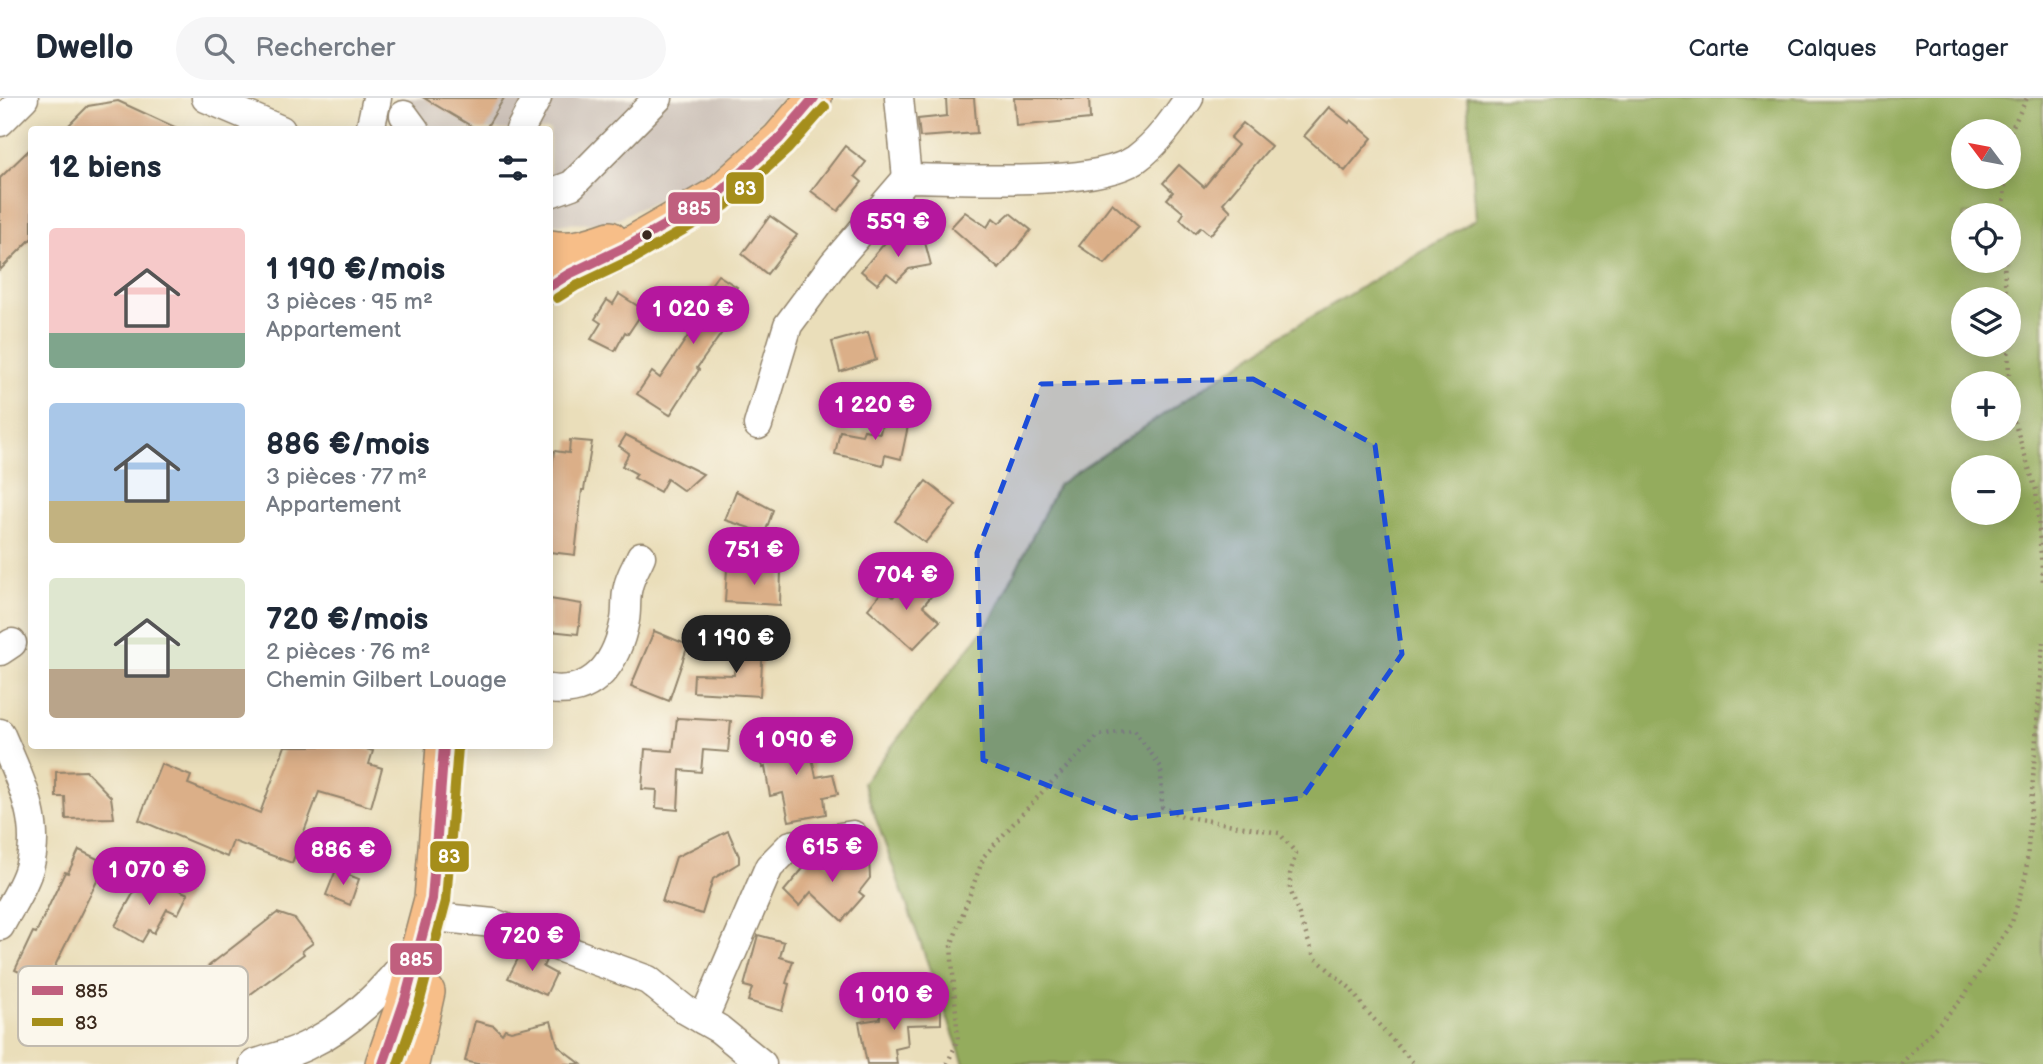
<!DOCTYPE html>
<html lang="fr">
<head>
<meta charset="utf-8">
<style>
	:root { --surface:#fff; --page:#f6f6f7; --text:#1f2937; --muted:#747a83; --line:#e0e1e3; --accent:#b5179e }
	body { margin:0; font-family:"Balsamiq Sans",sans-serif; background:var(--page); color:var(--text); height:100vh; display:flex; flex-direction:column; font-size:26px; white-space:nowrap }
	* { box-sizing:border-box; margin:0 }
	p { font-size:23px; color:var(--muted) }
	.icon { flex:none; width:38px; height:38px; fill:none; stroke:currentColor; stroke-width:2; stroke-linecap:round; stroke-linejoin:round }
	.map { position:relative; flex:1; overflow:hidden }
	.sheet { position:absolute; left:28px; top:28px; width:525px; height:623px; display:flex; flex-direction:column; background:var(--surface); border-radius:7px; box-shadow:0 4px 18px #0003 }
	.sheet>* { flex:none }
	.needle { width:46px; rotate:302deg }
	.fabs { position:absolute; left:1951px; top:21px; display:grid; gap:14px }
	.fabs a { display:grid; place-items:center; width:70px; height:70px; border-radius:50%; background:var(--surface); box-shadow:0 4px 18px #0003; font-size:35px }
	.price { position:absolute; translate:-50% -60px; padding:0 16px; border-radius:24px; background:var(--accent); color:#fff; font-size:23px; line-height:46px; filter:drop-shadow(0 2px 4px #0008) }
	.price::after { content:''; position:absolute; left:50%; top:42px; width:21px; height:16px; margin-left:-10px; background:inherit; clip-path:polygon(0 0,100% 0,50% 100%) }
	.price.active { background:#222; color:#fff }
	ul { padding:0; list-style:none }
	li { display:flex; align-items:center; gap:21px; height:175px; padding:0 21px }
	li span { display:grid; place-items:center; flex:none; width:196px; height:140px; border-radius:7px; color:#555 }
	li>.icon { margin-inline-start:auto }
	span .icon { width:84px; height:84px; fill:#fffc; stroke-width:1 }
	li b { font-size:30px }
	h2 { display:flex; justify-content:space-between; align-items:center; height:84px; padding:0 21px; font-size:30px }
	header { display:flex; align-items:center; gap:42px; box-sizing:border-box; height:98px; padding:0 35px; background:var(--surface); border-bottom:2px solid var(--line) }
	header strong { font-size:33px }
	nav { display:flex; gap:38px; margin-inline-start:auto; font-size:24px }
	.search { width:490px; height:63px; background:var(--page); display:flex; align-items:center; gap:18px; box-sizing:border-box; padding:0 24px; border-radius:38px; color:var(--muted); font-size:26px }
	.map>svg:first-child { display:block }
</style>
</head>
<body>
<header>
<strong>Dwello</strong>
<div class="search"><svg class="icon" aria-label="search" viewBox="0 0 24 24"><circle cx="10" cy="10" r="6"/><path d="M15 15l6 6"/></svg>Rechercher</div>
<nav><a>Carte</a><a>Calques</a><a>Partager</a></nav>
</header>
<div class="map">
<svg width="2043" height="966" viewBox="0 0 2043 966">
	<rect width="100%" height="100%" fill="#fbf7ec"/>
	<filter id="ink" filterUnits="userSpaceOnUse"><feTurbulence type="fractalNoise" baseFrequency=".0143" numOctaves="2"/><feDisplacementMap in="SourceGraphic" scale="14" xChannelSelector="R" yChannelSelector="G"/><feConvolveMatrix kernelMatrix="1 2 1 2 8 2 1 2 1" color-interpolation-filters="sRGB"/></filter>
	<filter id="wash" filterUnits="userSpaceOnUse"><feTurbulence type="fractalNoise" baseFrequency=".00686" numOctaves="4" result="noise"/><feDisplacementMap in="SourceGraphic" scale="28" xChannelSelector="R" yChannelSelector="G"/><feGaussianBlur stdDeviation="1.57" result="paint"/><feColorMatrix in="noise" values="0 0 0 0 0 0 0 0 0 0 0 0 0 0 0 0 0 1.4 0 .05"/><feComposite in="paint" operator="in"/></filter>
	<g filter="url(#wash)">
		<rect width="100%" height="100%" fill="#eadeba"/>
		<path fill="#cdc2b9" d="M397 0H783L704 80 608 125 550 126V32H392Z"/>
		<path fill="#94ac5d" stroke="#686b3e" stroke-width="2" fill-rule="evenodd" d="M1467 0H2043V966H964L863 685 991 522 1058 387 1291 231 1476 121ZM1964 33H2009V79H1964ZM1964 117H2009V163H1964ZM1964 201H2009V247H1964ZM1964 285H2009V331H1964ZM1964 369H2009V415H1964Z"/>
		<g id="blocks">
			<g fill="#dbaf88">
				<path d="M424 0H504L485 32H478Z"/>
				<path d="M946 0H974L977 35 920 39 918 21 947 18Z"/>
				<path d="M1014 0H1089L1090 21 1016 28Z"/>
				<path d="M118 3 181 32H64L88 8Z"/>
				<path d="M1329 9 1349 25 1351 22 1372 40 1345 73 1304 38Z"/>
				<path d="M1243 25 1271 48 1223 105 1231 113 1210 137 1201 129 1195 135 1180 121 1184 115 1167 101 1173 94 1163 85 1179 67 1204 89 1238 47 1230 40Z"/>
				<path d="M845 48 866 64 855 78 862 84 838 113 811 93Z"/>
				<path d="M32 49V140L0 172V80Z"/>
				<path d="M1112 105 1139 129 1105 166 1079 148Z"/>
				<path d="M965 114 987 129 993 120 999 125 1010 115 1031 132 999 171 951 129Z"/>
				<path d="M770 118 797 137 767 176 742 156Z"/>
				<path d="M923 137 931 167 909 171 897 183 887 175 877 186 861 173 889 140 893 144Z"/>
				<path d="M718 177 737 189 731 199 738 204 729 217 733 219 697 270 699 272 670 317 637 296 652 274 660 280 692 232 683 225Z"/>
				<path d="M619 196 644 212 628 236 625 234 615 253 591 241 601 225 595 221 607 202 613 206Z"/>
				<path d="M868 234 876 262 840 274 832 244Z"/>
				<path d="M884 317 909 323 901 361 885 357 883 367 835 356 840 333 862 337 864 332 880 335Z"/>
				<path d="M626 337 675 362 703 376 684 393 667 381 660 394 634 380 637 376 622 368 629 355 619 348Z"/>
				<path d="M570 342 592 344 584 392H582L575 457 550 454V389L554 353 569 355Z"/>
				<path d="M926 383 956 407 925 445 895 423Z"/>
				<path d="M736 393 773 412 765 435 725 422Z"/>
				<path d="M727 471 781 472 780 507 725 504Z"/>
				<path d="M914 478 933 496 923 508 940 523 913 551 868 511 884 491 893 499Z"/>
				<path d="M550 501 582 506 578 536 550 533Z"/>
				<path d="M654 533 688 547 669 603 631 588Z"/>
				<path d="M735 548 763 549 760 598 693 594 694 576 734 577Z"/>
				<path d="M677 620 731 623 728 654 703 652 701 674 680 672 678 712 656 710 657 692 642 691 645 651 673 653Z"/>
				<path d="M804 637 807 650H810L816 679 833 676 838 696 824 699 826 716 789 723 783 695 770 698 765 669 763 670 757 646Z"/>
				<path d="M285 648H356L373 653 369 666 382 670 371 709 319 694 292 765 233 743 227 759 139 722 161 666 191 678 188 686 260 715Z"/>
				<path d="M86 673 111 699 114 720 66 721 65 699H56V674Z"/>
				<path d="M728 733 739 758V765L713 781 702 816 662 804 676 759Z"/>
				<path d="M79 752 106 765 46 886 15 872 33 834 36 835 65 774 68 775Z"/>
				<path d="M821 759 833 770 838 763 869 761 870 780 859 794 864 798 842 823 811 794 799 808 784 793 812 760Z"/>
				<path d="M336 772 359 781 350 807 326 797Z"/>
				<path d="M144 776 188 796 178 816 167 811 154 835 149 832 142 844 115 828Z"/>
				<path d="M277 815 295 821 313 845 302 853 304 856 232 910 230 908 220 916 201 889 206 870Z"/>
				<path d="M758 837 784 844 780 859 793 863 786 885 789 886 782 913 748 903 752 890 744 888Z"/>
				<path d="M522 853 546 862 543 869 556 876 546 897 508 880Z"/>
				<path d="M941 905V926L906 927 908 948 895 951 897 966H867L859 924 880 921V915Z"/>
				<path d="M475 923 494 928 502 936 505 931 511 933 551 923 558 948 581 966H477L465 963Z"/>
			</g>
		</g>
	</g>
	<g filter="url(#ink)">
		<use href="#blocks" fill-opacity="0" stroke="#92846c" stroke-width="2"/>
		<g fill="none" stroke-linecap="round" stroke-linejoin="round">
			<defs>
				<g id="minor">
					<path d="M206 0 281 32"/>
					<path d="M899 0 907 80"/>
					<path d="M404 17 415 32"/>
					<path d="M0 24 24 0"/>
					<path d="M370 32 377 0"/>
					<path d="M520 32 537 0"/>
					<path d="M550 95 572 87 658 0"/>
					<path d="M758 327 788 227 834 165 907 80C961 80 1093 90 1136 61 1158 45 1174 22 1189 0"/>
					<path d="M0 553 12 545"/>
					<path d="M550 591C596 597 617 563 625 522 627 511 625 499 628 489 630 478 637 468 641 458"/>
					<path d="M0 635C18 678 43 722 29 770 24 789 9 810 0 828"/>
					<path d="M434 819 493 825 648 882 684 911 719 931 762 966"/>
					<path d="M703 922 769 769 791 747 853 737"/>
					<path d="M254 966C271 960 290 956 306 948 352 926 385 891 416 851"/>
				</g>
				<g id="major">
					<path d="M550 150C572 154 590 148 610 141"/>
					<path d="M550 188 569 176 628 148 717 97 779 41 814 0"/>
					<path d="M383 966 405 902 432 801 444 648"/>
					<path d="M411 966 427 894"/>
				</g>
			</defs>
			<use href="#minor" stroke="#92846c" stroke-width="31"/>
			<use href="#major" stroke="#92846c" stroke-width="38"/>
			<g stroke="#92846c" stroke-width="4.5" stroke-dasharray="2 5" stroke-linecap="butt">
				<path d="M2009 55 2011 32 2027 0"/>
				<path d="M2002 117 2006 79"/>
				<path d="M2004 163 2006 201"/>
				<path d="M2008 247 2010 311 2036 392 2043 484"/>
				<path d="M947 966 958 942 951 848 984 758 1045 691 1099 637 1134 632 1161 669 1162 709 1182 718 1279 735 1296 755 1290 776V791L1314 859 1350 890 1364 910 1414 966"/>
				<path d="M1901 966 1962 901 2012 824 2026 777 2043 544"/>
			</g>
			<use href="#minor" stroke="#fff" stroke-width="28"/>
			<use href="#major" stroke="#f7be88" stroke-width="35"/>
			<defs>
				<g id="bus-1">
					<path d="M550 188 569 176 628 148 717 97 779 41 814 0"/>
					<path d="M383 966 405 902 432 801 444 648"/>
				</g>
				<g id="bus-2">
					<path d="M557 200 576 188 635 160 725 108 788 51 825 9"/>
					<path d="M398 966 419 906 446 803 458 649"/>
				</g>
			</defs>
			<use href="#bus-1" stroke="#fbf7ec" stroke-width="16"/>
			<use href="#bus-2" stroke="#fbf7ec" stroke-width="16"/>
			<use href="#bus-1" stroke="#c05f7e" stroke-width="10"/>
			<use href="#bus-2" stroke="#a58e1a" stroke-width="10"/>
		</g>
	</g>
	<path fill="#1d4ed8" fill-opacity="0.2" stroke="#1d4ed8" stroke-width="5" stroke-dasharray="14 9" stroke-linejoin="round" d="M1253 281 1375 347 1402 556 1302 700 1131 720 983 662 977 455 1041 286Z"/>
	<circle fill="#3b2a1e" stroke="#fbf7ec" stroke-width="2.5" cx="647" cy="137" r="6"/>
	<rect x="18" y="868" width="230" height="80" rx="10" fill="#fbf7ec" stroke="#c1baae" stroke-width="2"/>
	<rect x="32" y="888" width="31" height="9" fill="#c05f7e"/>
	<rect x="32" y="920" width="31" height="8" fill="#a58e1a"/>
	<g font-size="19" fill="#3b2a1e">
		<text x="75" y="899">885</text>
		<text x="75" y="931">83</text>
	</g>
	<g stroke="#fbf7ec" stroke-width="2.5">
		<rect x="725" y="73" width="40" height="34" rx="7" fill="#a58e1a"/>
		<rect x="667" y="93" width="54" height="34" rx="7" fill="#c05f7e"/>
		<rect x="429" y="742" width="41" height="33" rx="7" fill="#a58e1a"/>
		<rect x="389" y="844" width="54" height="34" rx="7" fill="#c05f7e"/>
	</g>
	<g font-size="19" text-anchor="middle" font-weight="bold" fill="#fff">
		<text x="745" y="97">83</text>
		<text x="694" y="117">885</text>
		<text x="449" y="765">83</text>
		<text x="416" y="868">885</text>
	</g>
</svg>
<div class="fabs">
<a><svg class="needle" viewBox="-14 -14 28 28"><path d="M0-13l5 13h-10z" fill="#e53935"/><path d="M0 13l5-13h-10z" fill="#747a83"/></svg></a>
<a><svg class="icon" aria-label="locate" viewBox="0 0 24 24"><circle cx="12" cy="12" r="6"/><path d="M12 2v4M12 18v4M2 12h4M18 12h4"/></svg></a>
<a><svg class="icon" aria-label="layers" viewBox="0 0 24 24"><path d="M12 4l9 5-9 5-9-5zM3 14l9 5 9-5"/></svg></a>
<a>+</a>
<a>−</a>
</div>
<b class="price" style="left:898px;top:161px">559 €</b>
<b class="price" style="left:693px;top:248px">1 020 €</b>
<b class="price" style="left:875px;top:344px">1 220 €</b>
<b class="price" style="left:754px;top:489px">751 €</b>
<b class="price" style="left:906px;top:514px">704 €</b>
<b class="price active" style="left:736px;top:577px">1 190 €</b>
<b class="price" style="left:796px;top:679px">1 090 €</b>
<b class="price" style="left:832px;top:786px">615 €</b>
<b class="price" style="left:343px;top:789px">886 €</b>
<b class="price" style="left:149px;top:809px">1 070 €</b>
<b class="price" style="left:532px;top:875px">720 €</b>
<b class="price" style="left:894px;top:934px">1 010 €</b>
<section class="sheet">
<h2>12 biens<svg class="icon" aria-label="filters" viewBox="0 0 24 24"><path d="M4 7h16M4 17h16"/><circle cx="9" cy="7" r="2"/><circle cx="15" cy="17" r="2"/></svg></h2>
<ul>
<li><span style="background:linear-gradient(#f6c9c9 75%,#7fa58c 0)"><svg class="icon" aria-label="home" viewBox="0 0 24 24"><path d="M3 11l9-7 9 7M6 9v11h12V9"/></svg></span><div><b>1 190 €/mois</b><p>3 pièces · 95 m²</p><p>Appartement</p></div></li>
<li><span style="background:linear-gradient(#a9c7e8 70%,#c2b280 0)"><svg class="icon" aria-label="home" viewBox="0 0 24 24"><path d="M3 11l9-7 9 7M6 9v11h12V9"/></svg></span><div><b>886 €/mois</b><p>3 pièces · 77 m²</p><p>Appartement</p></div></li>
<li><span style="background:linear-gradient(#dfe7d0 65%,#b9a48a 0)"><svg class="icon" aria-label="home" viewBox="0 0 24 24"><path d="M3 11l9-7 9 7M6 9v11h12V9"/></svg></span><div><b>720 €/mois</b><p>2 pièces · 76 m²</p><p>Chemin Gilbert Louage</p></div></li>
</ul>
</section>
</div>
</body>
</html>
